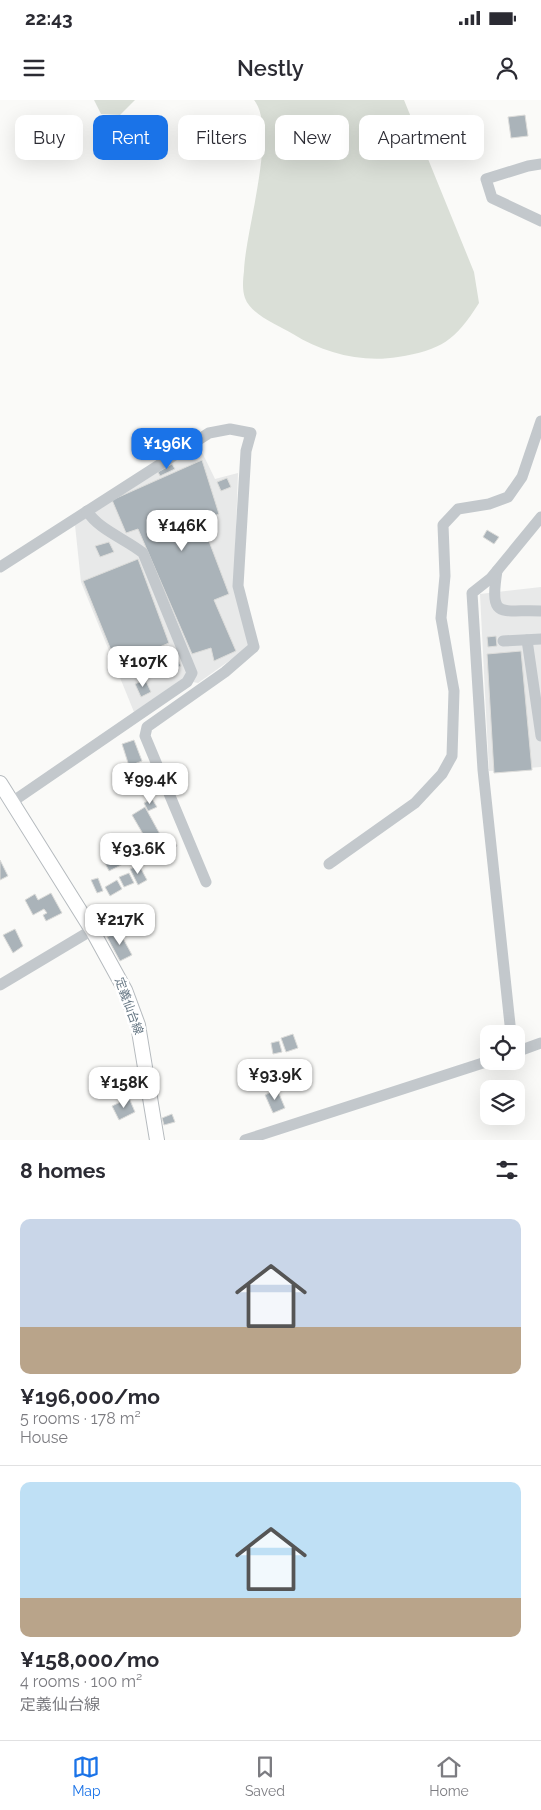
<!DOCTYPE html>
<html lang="en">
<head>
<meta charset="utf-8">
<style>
	:root { --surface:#fff; --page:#f2f2f3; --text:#2b2b33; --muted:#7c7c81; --line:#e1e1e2; --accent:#1a73e8 }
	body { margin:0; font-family:Raleway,"Noto Sans JP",sans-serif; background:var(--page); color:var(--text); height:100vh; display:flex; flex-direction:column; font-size:19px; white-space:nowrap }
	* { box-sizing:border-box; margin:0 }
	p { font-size:16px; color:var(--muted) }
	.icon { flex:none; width:28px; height:28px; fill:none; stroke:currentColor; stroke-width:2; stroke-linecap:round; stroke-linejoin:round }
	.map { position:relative; height:1040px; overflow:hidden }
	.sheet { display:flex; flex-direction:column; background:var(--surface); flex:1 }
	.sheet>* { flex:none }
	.hud { position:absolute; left:15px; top:15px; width:511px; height:45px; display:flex; gap:10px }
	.tools { position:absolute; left:480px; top:925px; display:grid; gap:10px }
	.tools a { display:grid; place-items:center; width:45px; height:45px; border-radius:10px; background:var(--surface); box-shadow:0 5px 20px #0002; font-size:25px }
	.price { position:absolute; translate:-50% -42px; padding:0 11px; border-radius:10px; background:#fff; color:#222; font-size:16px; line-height:32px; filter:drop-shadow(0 1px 2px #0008) }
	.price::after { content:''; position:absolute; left:50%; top:30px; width:15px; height:11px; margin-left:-8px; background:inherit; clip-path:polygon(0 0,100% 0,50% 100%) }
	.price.current { background:var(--accent); color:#fff }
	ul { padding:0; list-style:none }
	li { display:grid; align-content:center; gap:10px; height:265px; padding:0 20px }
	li+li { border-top:1px solid var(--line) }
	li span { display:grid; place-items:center; height:155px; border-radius:10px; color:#555 }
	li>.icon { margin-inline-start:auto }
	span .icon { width:90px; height:90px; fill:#fffc; stroke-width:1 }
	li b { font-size:21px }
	h2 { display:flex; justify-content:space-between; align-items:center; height:60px; padding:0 20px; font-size:21px }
	.chip { padding:0 18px; border-radius:10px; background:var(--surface); box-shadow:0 5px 20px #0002; font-size:18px; line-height:45px }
	.chip.current { background:var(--accent); color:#fff }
	.status { display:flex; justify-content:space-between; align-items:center; height:35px; padding:0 25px; background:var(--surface); direction:ltr }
	.status svg { height:14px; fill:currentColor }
	header { display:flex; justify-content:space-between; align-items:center; height:65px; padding:0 20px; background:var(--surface); font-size:22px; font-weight:600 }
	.tabs { display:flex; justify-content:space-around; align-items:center; height:70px; border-top:1px solid var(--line); background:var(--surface); font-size:14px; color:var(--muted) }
	.tabs a { display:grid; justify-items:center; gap:2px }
	.tabs .current { color:var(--accent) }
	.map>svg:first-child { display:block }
</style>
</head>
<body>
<div class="status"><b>22:43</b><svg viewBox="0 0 49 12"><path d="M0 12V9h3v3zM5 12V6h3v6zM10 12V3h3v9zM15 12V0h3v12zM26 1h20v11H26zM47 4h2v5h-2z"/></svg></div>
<header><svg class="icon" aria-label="menu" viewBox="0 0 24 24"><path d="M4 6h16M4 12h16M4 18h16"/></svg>Nestly<svg class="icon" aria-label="person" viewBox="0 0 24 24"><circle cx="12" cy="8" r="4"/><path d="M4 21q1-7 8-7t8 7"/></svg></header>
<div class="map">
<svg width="541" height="1040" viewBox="0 0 541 1040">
	<rect width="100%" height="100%" fill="#fafaf8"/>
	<g fill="#e8e9e9">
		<path d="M199 346 215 379 238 373 234 485 250 546 198 583 181 580 134 612 81 482 75 425Z"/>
		<path d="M541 487V667L489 671 480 494Z"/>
	</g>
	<g fill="#dadfd7">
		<path d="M94 0H135L120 15 101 14Z"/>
		<path d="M254 0H404L474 172 479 203C455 241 441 250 398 257 362 263 323 253 293 234 278 225 251 215 245 198 242 190 243 179 244 171 245 132 278 29 254 0Z"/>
	</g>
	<g fill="#aab3b9" stroke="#dcdcda">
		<path d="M525 15 528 36 511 38 508 17Z"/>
		<path d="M202 360 219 414 201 420 229 494 214 500 236 551 214 561 211 548 192 554 138 429 126 433 112 400Z"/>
		<path d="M172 364 175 369 160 376 158 372Z"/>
		<path d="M227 378 231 387 221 391 217 382Z"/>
		<path d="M487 430 499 437 494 444 483 437Z"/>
		<path d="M109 442 114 452 100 457 95 446Z"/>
		<path d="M138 459 169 543 117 565 83 481Z"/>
		<path d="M496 536 497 546 488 547 487 537Z"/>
		<path d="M521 551 532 670 494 673 487 554Z"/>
		<path d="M178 560 181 566 170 571 167 564Z"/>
		<path d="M145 579 151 592 141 597 135 584Z"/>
		<path d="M134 640 142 661 129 666 122 644Z"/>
		<path d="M152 699 157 707 148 711 144 703Z"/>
		<path d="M145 707 162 738 150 746 132 715Z"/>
		<path d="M172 737 177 746 144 765 139 756Z"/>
		<path d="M126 750 131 760 109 771 104 761Z"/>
		<path d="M0 760 8 776 0 780Z"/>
		<path d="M139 765 147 780 138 785 130 769Z"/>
		<path d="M129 773 134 783 124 787 119 777Z"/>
		<path d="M98 778 103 791 97 793 91 780Z"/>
		<path d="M117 780 122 789 110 796 105 787Z"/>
		<path d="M51 793 62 813 46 821 43 815 47 813 44 809 33 815 25 800 35 794 38 800Z"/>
		<path d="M15 829 23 846 13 853 3 835Z"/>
		<path d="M119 831 132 855 120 861 107 837Z"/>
		<path d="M293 934 298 948 286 952 281 938Z"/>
		<path d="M279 941 282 952 273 954 271 943Z"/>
		<path d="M277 989 285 1008 273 1013 265 995Z"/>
		<path d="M129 998 135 1012 119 1020 112 1006Z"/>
		<path d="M172 1014 175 1022 164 1025 162 1018Z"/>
	</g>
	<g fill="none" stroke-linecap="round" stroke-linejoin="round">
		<defs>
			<path id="major" d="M0 683 92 830 125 890 138 925 157 1040"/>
		</defs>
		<use href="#major" stroke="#b5babe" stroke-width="16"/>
		<g stroke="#c3c8cc" stroke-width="11">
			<path d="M541 64 528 66 486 79 492 98 541 121"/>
			<path d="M0 467 209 333 230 329 251 333 246 351 238 486 254 547 225 572 147 627 145 636 206 782"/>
			<path d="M497 471C489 521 501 509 541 511"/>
			<path d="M527 540 541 636"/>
			<path d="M503 541 541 539"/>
			<path d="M12 702 187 582 192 573 143 453C126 439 99 430 87 411"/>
			<path d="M329 764 415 703 442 674 452 656 454 591 441 518 445 476 443 425 458 409 489 404 508 397 522 377 541 321"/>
			<path d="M0 885 92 830"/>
			<path d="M511 934 483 670 472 493 491 478 541 417"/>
			<path d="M516 952 541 943"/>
			<path d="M245 1040 489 961"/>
		</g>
		<use href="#major" stroke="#fff" stroke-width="14"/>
	</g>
	<g text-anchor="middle" stroke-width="5" stroke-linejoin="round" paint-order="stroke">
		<g font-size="12" fill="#657683" stroke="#fff">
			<text transform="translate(129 906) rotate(70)" y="4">定義仙台線</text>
		</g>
	</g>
</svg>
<div class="tools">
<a><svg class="icon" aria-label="locate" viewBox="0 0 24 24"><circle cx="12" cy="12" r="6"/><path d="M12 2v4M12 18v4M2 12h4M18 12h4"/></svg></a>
<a><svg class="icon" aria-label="layers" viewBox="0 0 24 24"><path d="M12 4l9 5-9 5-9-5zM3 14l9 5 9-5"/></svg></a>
</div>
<b class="price current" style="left:167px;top:370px">¥196K</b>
<b class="price" style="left:182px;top:452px">¥146K</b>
<b class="price" style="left:143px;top:588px">¥107K</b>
<b class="price" style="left:150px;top:705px">¥99.4K</b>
<b class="price" style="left:138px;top:775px">¥93.6K</b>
<b class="price" style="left:120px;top:846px">¥217K</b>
<b class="price" style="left:275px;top:1001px">¥93.9K</b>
<b class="price" style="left:124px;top:1009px">¥158K</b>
<div class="hud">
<a class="chip">Buy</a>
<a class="chip current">Rent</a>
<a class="chip">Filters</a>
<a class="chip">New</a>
<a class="chip">Apartment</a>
</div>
</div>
<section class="sheet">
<h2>8 homes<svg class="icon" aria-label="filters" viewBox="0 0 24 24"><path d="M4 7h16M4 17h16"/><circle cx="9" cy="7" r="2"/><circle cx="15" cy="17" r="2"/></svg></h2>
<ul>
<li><span style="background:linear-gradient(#c9d6e8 70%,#b9a48a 0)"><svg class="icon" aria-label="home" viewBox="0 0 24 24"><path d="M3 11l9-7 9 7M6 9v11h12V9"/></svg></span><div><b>¥196,000/mo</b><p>5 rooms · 178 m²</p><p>House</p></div></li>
<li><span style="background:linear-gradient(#bfe0f5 75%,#b9a48a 0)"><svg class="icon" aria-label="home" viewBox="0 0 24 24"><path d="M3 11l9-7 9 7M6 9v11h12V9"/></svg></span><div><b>¥158,000/mo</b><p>4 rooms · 100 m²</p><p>定義仙台線</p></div></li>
</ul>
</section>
<nav class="tabs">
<a class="current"><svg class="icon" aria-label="map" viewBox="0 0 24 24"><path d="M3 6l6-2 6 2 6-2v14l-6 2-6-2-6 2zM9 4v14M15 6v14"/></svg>Map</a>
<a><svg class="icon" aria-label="saved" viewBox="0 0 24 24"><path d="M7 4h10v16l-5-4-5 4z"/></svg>Saved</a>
<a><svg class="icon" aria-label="home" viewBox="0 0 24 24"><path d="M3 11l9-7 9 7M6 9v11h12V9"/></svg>Home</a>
</nav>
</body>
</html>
